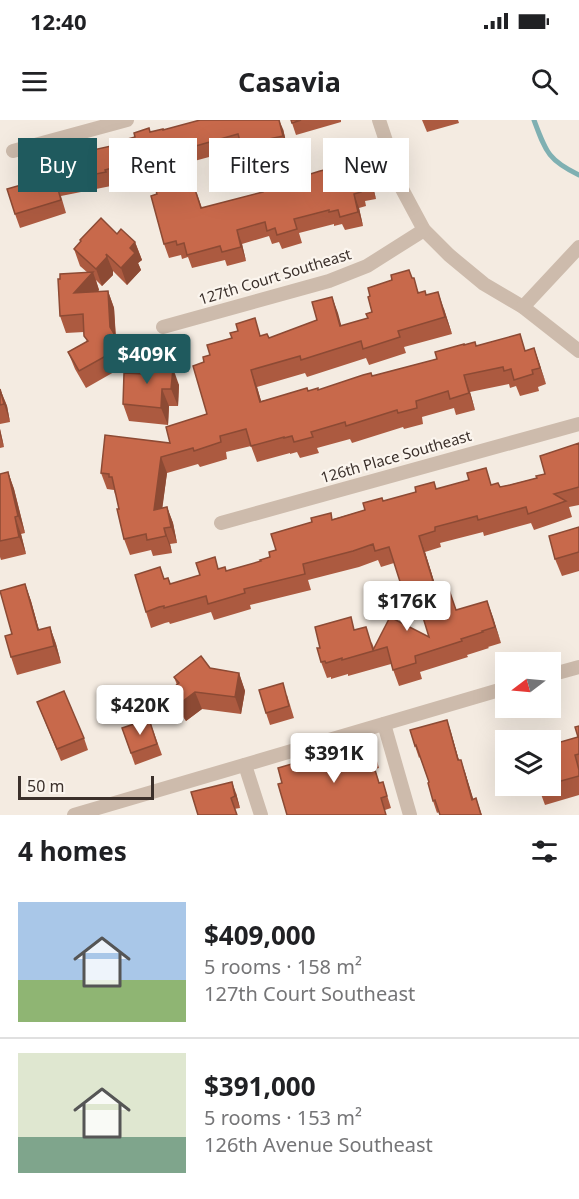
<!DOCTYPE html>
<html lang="en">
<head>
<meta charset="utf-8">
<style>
	:root { --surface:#fff; --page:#f2f2f2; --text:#202124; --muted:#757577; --line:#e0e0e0; --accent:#1f5a5e }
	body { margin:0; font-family:"Noto Sans",sans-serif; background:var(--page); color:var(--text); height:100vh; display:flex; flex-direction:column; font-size:22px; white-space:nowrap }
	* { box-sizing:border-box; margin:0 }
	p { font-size:20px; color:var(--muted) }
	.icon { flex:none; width:33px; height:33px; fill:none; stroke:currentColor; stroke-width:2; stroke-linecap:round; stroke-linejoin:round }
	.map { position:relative; height:695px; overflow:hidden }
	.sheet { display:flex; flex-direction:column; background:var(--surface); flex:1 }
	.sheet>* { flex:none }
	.banner { position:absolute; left:18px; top:18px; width:543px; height:54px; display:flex; gap:12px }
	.needle { width:39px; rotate:254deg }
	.buttons { position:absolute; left:495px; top:532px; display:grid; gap:12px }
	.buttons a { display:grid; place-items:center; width:66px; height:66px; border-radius:0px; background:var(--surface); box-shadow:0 6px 24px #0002; font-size:30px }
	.scale { position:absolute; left:18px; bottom:15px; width:136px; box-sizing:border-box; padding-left:6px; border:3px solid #3b302b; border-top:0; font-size:16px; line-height:21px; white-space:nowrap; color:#3b302b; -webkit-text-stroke:4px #fbf5ee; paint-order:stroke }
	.price { position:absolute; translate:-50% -51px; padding:0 14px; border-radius:6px; background:#fff; color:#222; font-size:20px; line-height:39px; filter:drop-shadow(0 2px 3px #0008) }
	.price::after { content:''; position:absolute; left:50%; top:36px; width:18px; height:14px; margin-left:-9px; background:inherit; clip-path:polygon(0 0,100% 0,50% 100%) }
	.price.current { background:var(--accent); color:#fff }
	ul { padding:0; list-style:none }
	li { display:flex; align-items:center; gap:18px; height:150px; padding:0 18px }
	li+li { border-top:2px solid var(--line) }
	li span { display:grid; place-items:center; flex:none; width:168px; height:120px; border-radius:0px; color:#555 }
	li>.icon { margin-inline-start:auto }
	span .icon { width:72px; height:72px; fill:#fffc; stroke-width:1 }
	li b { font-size:26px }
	h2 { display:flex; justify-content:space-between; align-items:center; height:72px; padding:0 18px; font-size:26px }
	.chip { padding:0 21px; border-radius:0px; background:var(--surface); box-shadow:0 6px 24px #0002; font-size:21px; line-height:54px }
	.chip.current { background:var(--accent); color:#fff }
	.status { display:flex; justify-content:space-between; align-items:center; height:42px; padding:0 30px; background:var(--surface); direction:ltr }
	.status svg { height:16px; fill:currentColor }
	header { display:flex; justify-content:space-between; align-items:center; height:78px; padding:0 18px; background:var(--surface); font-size:27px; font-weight:700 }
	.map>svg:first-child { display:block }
</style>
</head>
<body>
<div class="status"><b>12:40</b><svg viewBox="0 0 49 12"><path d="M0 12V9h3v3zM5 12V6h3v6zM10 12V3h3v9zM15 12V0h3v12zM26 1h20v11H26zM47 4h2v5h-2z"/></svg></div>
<header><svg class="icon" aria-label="menu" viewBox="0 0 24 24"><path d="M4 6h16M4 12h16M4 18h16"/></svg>Casavia<svg class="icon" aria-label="search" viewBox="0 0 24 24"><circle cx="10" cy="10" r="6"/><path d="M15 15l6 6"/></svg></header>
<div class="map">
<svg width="579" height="695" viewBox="0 0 579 695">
	<rect width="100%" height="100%" fill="#f4ebe1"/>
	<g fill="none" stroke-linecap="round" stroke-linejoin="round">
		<path stroke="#7fb0b2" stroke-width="5" d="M534 0C546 32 548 40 579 55"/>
		<g stroke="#cdbbac" stroke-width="14">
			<path d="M379 0 402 69 424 110 449 135 484 164 523 187 579 231"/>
			<path d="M13 31 127 0"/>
			<path d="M523 187 579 127"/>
			<path d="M163 207 329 161 367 146 424 110"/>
			<path d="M221 403 579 304"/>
			<path d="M550 555 579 547"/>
			<path d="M384 604 410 695"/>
			<path d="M245 645 261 695"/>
			<path d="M74 695 506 568"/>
		</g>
	</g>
	<g fill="#ac5a40">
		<path d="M291 0H341V2L296 15Z"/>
		<path d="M422 0H458L459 3 427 12Z"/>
		<path d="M283 9 288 30 246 39 242 28 176 46 181 63 197 74 202 88 263 72 365 42 370 55 376 79 365 81 366 86 359 88 363 106 345 110 342 104 334 106V104L299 113 302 123 282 129 279 122 272 124 269 116 242 124 246 141 227 146 225 140 192 148 188 137 182 139 181 135 169 138 164 124 157 74 151 52 110 64 111 66 61 76 66 93 20 108 15 94 35 61 151 12 163 10Z"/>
		<path d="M117 114 135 122 142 140 138 143 141 150 127 165 113 151V155L102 166 96 160 99 170 97 172 108 171 114 188 116 217 122 227 128 244 86 268 75 249 68 232 87 222 84 212 66 213 60 196 88 153 80 146 74 129Z"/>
		<path d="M412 158 419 173 427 175 444 189 452 214 404 227 406 233 369 245 366 238 307 257 305 253 257 267 261 281 308 271 318 270 372 256 437 239 464 225 526 231 534 228 546 264 538 267 539 271 520 276 516 266 510 268 509 264 470 272 475 290 456 295 454 288 422 297 423 304 404 309 403 307 352 323 350 319 317 328 319 333 300 338 297 332 290 334V333L257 342 251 326 226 332 227 339 200 347 198 344 167 353 162 388 167 387 173 403 177 423 170 424 172 433 153 436 151 430 130 435 124 419 119 389 116 374H115L114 370 107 369 101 353 170 323 207 294 204 242 210 235 262 216 269 218 317 200 332 177 341 206 368 198 372 192Z"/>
		<path d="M166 247 179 265 178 286H169L168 305 129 301 123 284 144 254Z"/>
		<path d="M0 269 7 286 10 302 0 304Z"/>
		<path d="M0 309 4 327 0 328Z"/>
		<path d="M579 323V385L569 387 572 397 534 410 531 403 484 416 483 412 440 423 441 427 425 432 436 468 457 490 487 481 501 523 488 527 489 528 467 535 468 537 420 552 422 559 399 566 391 544 348 556V554L331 559V557L327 558 321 542 355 510 372 523 374 528 429 517 430 492 426 481 409 487 394 443 381 447 378 440 359 447 308 460 311 470 250 485 251 489 214 500 211 492 170 504 169 502 165 503 151 508 146 492 160 447 164 459 168 458 171 464 219 449 226 451 261 441 270 437 276 430 333 399 365 390 383 381 437 368 492 365 500 367 537 358 545 354Z"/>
		<path d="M8 352 14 369 25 413 21 414 26 434 1 440 0 437V354Z"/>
		<path d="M579 407V451L562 456 555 439Z"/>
		<path d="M25 464 31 481 39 510 50 507 56 524 61 543 17 555 11 537 12 514Z"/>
		<path d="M210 548 239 553 245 571 241 594 202 589 186 601 176 588 169 571 177 565 174 557Z"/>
		<path d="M287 575 294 598 270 605 266 593Z"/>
		<path d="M37 582 84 618 88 630 61 641Z"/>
		<path d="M149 599 162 635 135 645 122 608Z"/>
		<path d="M447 600 459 640 465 652 473 679 476 678 482 695H440L439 692 437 693 433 681 429 662 420 637 419 638 415 626Z"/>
		<path d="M579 606V675L545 685 538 666H550V625L578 617Z"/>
		<path d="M375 634 379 648 375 649 379 663 383 662 391 688 385 690 282 663Z"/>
		<path d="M236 673 240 688 198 695Z"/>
	</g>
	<g fill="#8c4a34">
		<path d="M279 0 283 9 288 30 283 16Z"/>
		<path d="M365 42 370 55 376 79 371 65Z"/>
		<path d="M354 74 359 88 363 106 358 92Z"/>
		<path d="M237 110 242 124 246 141 241 127Z"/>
		<path d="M135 122 142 140 138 143 141 150 127 165 121 148 130 128Z"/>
		<path d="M106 134 113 151V155L102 166 96 149Z"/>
		<path d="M93 152 99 170 81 190 74 173Z"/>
		<path d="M108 171 114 188 116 224 110 207Z"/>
		<path d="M438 172 444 189 452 214 445 197Z"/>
		<path d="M332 177 338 193 346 223 340 206Z"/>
		<path d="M534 228 540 245 546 264 540 248Z"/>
		<path d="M173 248 179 265 178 286 171 269Z"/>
		<path d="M251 250 257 267 266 298 260 282Z"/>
		<path d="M464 255 470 272 475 290 469 273Z"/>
		<path d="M0 269 7 286 10 302 4 284Z"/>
		<path d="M162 269 169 286 168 305 161 288Z"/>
		<path d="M0 309 4 327 0 315Z"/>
		<path d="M161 337 167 353 160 406 154 390Z"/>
		<path d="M8 352 14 369 25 413 18 396Z"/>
		<path d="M167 387 173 403 177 423 171 407Z"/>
		<path d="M15 397 21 414 26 434 19 417Z"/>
		<path d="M164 408 170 424 172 433 166 416Z"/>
		<path d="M419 416 425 432 439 477 433 461Z"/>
		<path d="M25 464 31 481 44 528 38 510Z"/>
		<path d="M487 481 493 497 501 523 495 507Z"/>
		<path d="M50 507 56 524 61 543 54 526Z"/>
		<path d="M239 553 245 571 241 594 235 577Z"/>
		<path d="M195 572 202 589 186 601 179 584Z"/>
		<path d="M447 600 451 612 462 652 458 640Z"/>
		<path d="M461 640 465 652 477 691 472 680Z"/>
		<path d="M232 662 236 673 240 688 235 676Z"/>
	</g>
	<g fill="#c8694b" stroke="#8c4a34" stroke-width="1.5">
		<path d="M200 0H279L283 16 241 25 238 14 171 33 181 63 192 60 201 88 263 72 262 69 320 51 353 43 354 45 365 42 371 65 360 68 361 72 354 74 358 92 340 97 338 90 329 92V90L294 99 297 109 277 115 275 108 267 111 265 102 237 110 241 127 222 132 220 126 187 135 184 123 177 125 176 121 164 124 151 76 157 74 147 38 105 50 106 52 56 62 61 80 15 94 7 69 35 61 32 51 62 42 61 37 125 23 124 20 135 17 134 13 149 8 150 12 163 9V10Z"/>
		<path d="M291 0H301L292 3Z"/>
		<path d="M101 98 117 114 121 109 135 122 130 128 135 133 121 148 106 134 107 137 96 149 74 129 81 121 80 120Z"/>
		<path d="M409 150 412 158H414L418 173 425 171 426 175 438 172 445 197 398 211 400 217 363 229 361 221 301 240 300 236 251 250 260 282 307 268 308 271 318 268V270L363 255 371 253 372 256 437 239 435 232 464 224V225L475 222 476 226 520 214 525 231 534 228 540 248 532 250 533 254 514 260 511 249 504 251 503 247 464 255 469 273 450 279 448 271 416 281 417 288 398 293 397 290 346 306 345 302 311 312 313 317 294 322 292 316 284 318V317L251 326 246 309 220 316 221 322 194 331 193 328 161 337 154 390 167 387 171 407 164 408 166 416 147 420 146 414 124 419 117 389H119L112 357H109V354L101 353 105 315 170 323 166 307 207 294 193 246 204 242 203 237 210 235 207 225 232 218 230 213 238 211 236 204 255 198 260 216 267 214 269 218 317 200 312 182 332 177 340 206 368 198 366 194 372 192 368 177 370 176 368 168 392 160 391 155Z"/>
		<path d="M93 152 74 173 108 171 110 207 122 227 79 251 68 232 88 221 84 216 83 194 60 196 58 159H60V154Z"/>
		<path d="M144 242 165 243 164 247 173 248 171 269H162L161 288 123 284 124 253 144 254Z"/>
		<path d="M0 269 4 284 0 285Z"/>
		<path d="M579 323V367L554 374 566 381 528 394 526 387 478 400 477 396 435 407V411L419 416 433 461 403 471 389 427 375 431 373 424 353 431 303 444 305 454 244 469 245 473 208 484 206 476 164 488V486L159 487 146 492 135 455 160 447 164 459 168 458 170 464 200 455 196 443 215 437 218 449 225 447 226 451 261 441 260 440 270 437 269 432 276 430 271 414 312 402 311 398 331 393 332 400 365 390 363 383 382 378 383 381 416 372 415 367 434 362 436 369 469 360 467 353 486 348 491 365 498 363 500 367 510 365 537 358 536 356 545 354 540 336Z"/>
		<path d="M8 352 18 396 15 397 19 417 0 421V354Z"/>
		<path d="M579 407V432L555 439 549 416Z"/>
		<path d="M25 464 38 510 50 507 54 526 11 537 5 516 12 514 0 471Z"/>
		<path d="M447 464 456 490 487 481 495 507 482 511 483 512 461 519 462 521 415 536 416 543 393 550 387 527 342 540V538L326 543 325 541 321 542 317 528H320L315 507 351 497 354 510 366 507 373 530 390 497 429 517 422 494 430 492 423 472Z"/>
		<path d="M201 536 210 548 239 553 235 577 195 572 179 584 169 571 179 563 174 557Z"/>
		<path d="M283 563 289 586 266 593 259 570Z"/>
		<path d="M64 571 84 618 57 629 37 582Z"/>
		<path d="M149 599 157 624 131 633 122 608Z"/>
		<path d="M447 600 458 640H461L472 680 476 678 481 695H440L435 680 433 681 428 663 429 662 416 625 415 626 410 610Z"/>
		<path d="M579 606V634L575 635 579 650V656L550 664V625L578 617 575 607Z"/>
		<path d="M367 622V623L371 622 375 636 371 637 379 663 383 662 387 676 381 678 386 695H287L278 664 282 663 278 648Z"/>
		<path d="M232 662 235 676 231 678 237 695H198L191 672Z"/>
	</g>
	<g text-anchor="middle" stroke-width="4.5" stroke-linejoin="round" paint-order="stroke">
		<g font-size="15" fill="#3b302b" stroke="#fbf5ee">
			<text transform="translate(275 157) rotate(-17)" y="5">127th Court Southeast</text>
			<text transform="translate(396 337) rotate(-16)" y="5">126th Place Southeast</text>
		</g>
	</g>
</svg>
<div class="buttons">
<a><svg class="needle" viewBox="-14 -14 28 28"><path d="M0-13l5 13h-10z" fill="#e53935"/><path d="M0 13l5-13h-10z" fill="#757577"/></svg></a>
<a><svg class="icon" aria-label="layers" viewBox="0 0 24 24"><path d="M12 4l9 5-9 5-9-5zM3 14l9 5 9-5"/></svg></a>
</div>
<div class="scale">50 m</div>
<b class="price current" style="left:147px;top:265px">$409K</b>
<b class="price" style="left:407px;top:512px">$176K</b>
<b class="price" style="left:140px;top:616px">$420K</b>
<b class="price" style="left:334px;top:664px">$391K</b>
<div class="banner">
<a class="chip current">Buy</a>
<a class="chip">Rent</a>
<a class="chip">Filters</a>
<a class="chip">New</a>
</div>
</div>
<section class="sheet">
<h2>4 homes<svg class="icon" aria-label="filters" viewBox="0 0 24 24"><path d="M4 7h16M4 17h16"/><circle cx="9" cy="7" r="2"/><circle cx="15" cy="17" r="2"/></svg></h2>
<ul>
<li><span style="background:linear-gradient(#a9c7e8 65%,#8fb573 0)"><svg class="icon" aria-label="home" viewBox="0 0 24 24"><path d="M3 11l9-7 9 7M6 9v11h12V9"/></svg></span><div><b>$409,000</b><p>5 rooms · 158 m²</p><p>127th Court Southeast</p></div></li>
<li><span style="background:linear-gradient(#dfe7d0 70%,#7fa58c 0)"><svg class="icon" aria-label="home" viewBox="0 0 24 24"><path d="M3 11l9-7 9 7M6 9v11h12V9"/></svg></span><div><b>$391,000</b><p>5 rooms · 153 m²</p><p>126th Avenue Southeast</p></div></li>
</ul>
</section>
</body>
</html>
